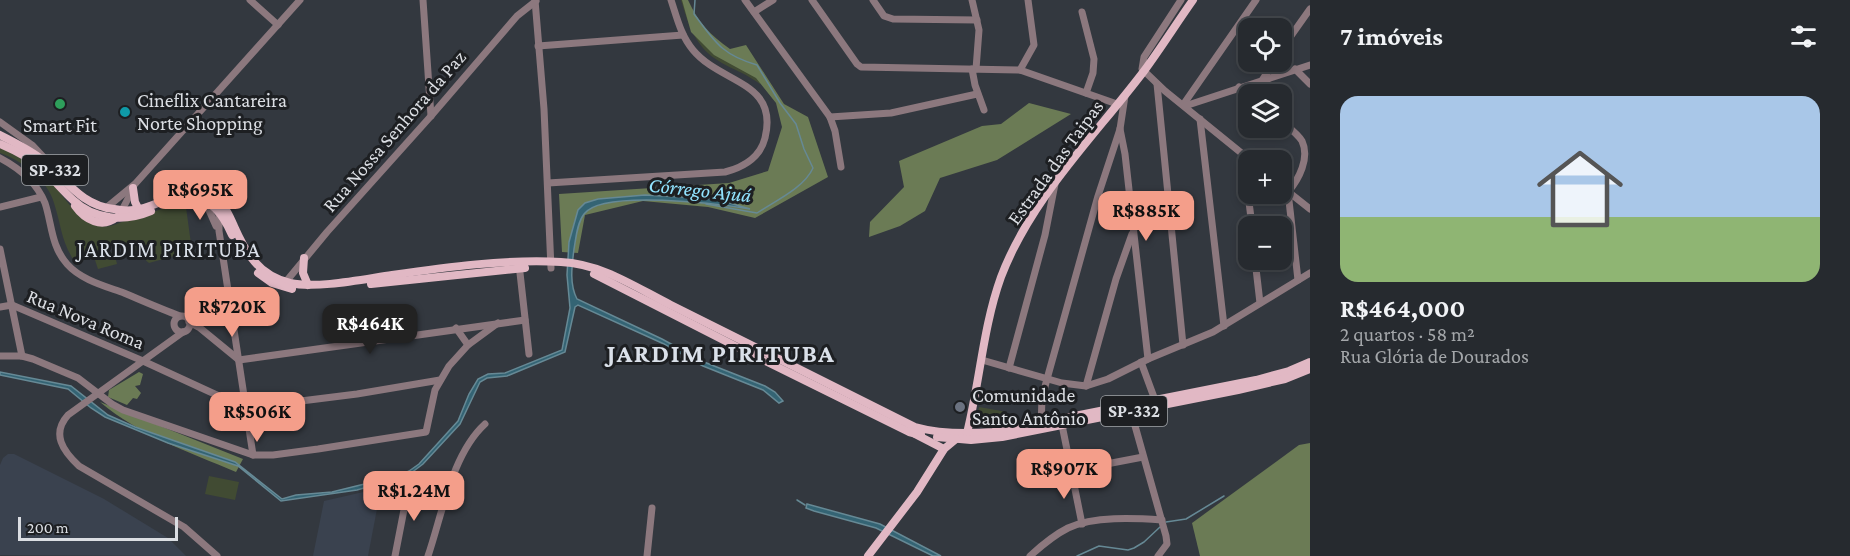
<!DOCTYPE html>
<html lang="pt">
<head>
<meta charset="utf-8">
<style>
	:root { --surface:#262a2f; --page:#32363b; --text:#f1f3f6; --muted:#a4a7aa; --line:#42464b; --accent:#f49e8a }
	body { margin:0; font-family:"Crimson Pro",serif; background:var(--page); color:var(--text); height:100vh; display:flex; flex-direction:column; font-size:22px; white-space:nowrap }
	* { box-sizing:border-box; margin:0 }
	p { font-size:20px; color:var(--muted) }
	.icon { flex:none; width:33px; height:33px; fill:none; stroke:currentColor; stroke-width:2; stroke-linecap:round; stroke-linejoin:round }
	.map { position:relative; flex:1; overflow:hidden }
	.drawer { display:flex; flex-direction:column; background:var(--surface); width:540px }
	.drawer>* { flex:none }
	.buttons { position:absolute; left:1238px; top:18px; display:grid; gap:12px }
	.buttons a { display:grid; place-items:center; width:54px; height:54px; border-radius:12px; background:var(--surface); box-shadow:0 3px 9px #0003,0 0 0 2px var(--line); font-size:30px }
	.scale { position:absolute; left:18px; bottom:15px; width:160px; box-sizing:border-box; padding-left:6px; border:3px solid #dbdee3; border-top:0; font-size:16px; line-height:21px; white-space:nowrap; color:#dbdee3; -webkit-text-stroke:4px #1d1f22; paint-order:stroke }
	.price { position:absolute; translate:-50% -51px; padding:0 14px; border-radius:12px; background:var(--accent); color:#111; font-size:20px; line-height:39px; filter:drop-shadow(0 2px 3px #0008) }
	.price::after { content:''; position:absolute; left:50%; top:36px; width:18px; height:14px; margin-left:-9px; background:inherit; clip-path:polygon(0 0,100% 0,50% 100%) }
	.price.on { background:#222; color:#fff }
	ul { padding:0; list-style:none }
	li { display:grid; align-content:center; gap:12px; height:318px; padding:0 30px }
	li span { display:grid; place-items:center; height:186px; border-radius:18px; color:#555 }
	li>.icon { margin-inline-start:auto }
	span .icon { width:108px; height:108px; fill:#fffc; stroke-width:1 }
	li b { font-size:26px }
	h2 { display:flex; justify-content:space-between; align-items:center; height:72px; padding:0 30px; font-size:26px }
	main { display:flex; flex:1; min-height:0 }
	.map>svg:first-child { display:block }
</style>
</head>
<body>
<main>
<div class="map">
<svg width="1310" height="556" viewBox="0 0 1310 556">
	<rect width="100%" height="100%" fill="#33383f"/>
	<g fill="#3a424f">
		<path d="M8 454H14L104 499 168 538 186 556 0 555V465L3 458Z"/>
		<path d="M381 488 368 556H313L324 501Z"/>
	</g>
	<g fill="#414b33">
		<path d="M681 0H687L691 22 733 52 761 82 760 84C742 70 717 65 703 48 691 34 686 17 681 0Z"/>
		<path d="M0 147C18 156 36 166 50 181 65 197 78 222 101 226 112 229 121 220 132 220L185 200 192 251 149 263C144 259 140 253 135 250 113 236 94 252 77 265 61 243 62 228 54 203 48 180 21 160 0 153Z"/>
		<path d="M114 252 117 264 98 269 94 257Z"/>
		<path d="M979 407 1007 412V422L976 426Z"/>
		<path d="M209 476 239 482 235 500 205 494Z"/>
	</g>
	<g fill="#6b7b55">
		<path d="M682 0H688C698 22 710 35 730 49L746 45 784 104 808 117 828 177 755 218 708 207 643 201 585 215 578 253 562 252 559 194 729 183 768 171 782 127 776 103 756 78 714 55 691 32Z"/>
		<path d="M1029 103 1071 114 997 160 940 178 925 211 900 226 869 237 870 222 904 187 899 161 982 126 1001 124Z"/>
		<path d="M139 372 143 374 140 385 135 386 141 393 137 399 133 398 127 405 108 397 109 390Z"/>
		<path d="M100 402 243 459 236 472C189 452 139 435 100 402Z"/>
		<path d="M1310 443V556H1200L1192 523 1299 445Z"/>
	</g>
	<g fill="#346474" stroke="#668995" stroke-width="1.5">
		<path d="M645 195 716 199 750 209C720 204 602 189 584 214 577 223 576 238 574 249 572 265 569 284 577 299L662 339 704 362 765 386 775 392 783 401 779 403 763 390 703 366 664 344 578 305 575 307 565 352 507 376 487 378 480 382 460 424 423 464 407 476 357 490 281 501 238 466 168 443 105 417 91 408 68 389 0 375V372L71 386 108 415 135 427 235 462 282 499 296 495 332 492 401 475 409 471 419 464 458 421 469 394 478 379 488 374 505 373 562 350 570 308 567 275 569 242 578 210 585 203 598 199Z"/>
		<path d="M807 504 880 524 941 556H933L876 528 814 511 806 508Z"/>
	</g>
	<g fill="none" stroke-linecap="round" stroke-linejoin="round">
		<g stroke="#668995" stroke-width="1.5">
			<path d="M695 0 694 14C715 42 722 55 757 65L780 103 796 124 804 149 813 168C804 188 775 201 757 213L706 204"/>
			<path d="M797 500 805 505"/>
			<path d="M1166 522 1186 519 1224 496"/>
			<path d="M1077 556 1099 546 1128 550 1134 548 1144 542 1160 527"/>
		</g>
		<g stroke="#8c787e" stroke-width="7">
			<path d="M250 0 278 25"/>
			<path d="M423 0 431 116"/>
			<path d="M535 0 544 109 551 268"/>
			<path d="M745 0 830 117 835 131 841 167"/>
			<path d="M812 0 857 64 861 67 1020 70 1117 104"/>
			<path d="M873 0 884 16 893 19 977 20"/>
			<path d="M972 0 979 30 976 69"/>
			<path d="M1181 0 1144 57 1142 69 1165 91 1250 160"/>
			<path d="M754 12 773 0"/>
			<path d="M1082 12 1094 59 1093 73 1086 93"/>
			<path d="M538 46 683 35"/>
			<path d="M1281 50 1310 9"/>
			<path d="M972 69 975 85 984 110"/>
			<path d="M1295 69 1310 84"/>
			<path d="M1020 70 1034 45 1028 0"/>
			<path d="M1263 79 1274 62"/>
			<path d="M1157 84 1183 345"/>
			<path d="M1239 87 1248 96"/>
			<path d="M1183 105 1256 0"/>
			<path d="M1185 106 1310 65"/>
			<path d="M830 117 891 113 977 94"/>
			<path d="M1200 119 1224 326"/>
			<path d="M1281 121C1288 127 1297 133 1302 141 1310 158 1299 179 1288 192L1298 280"/>
			<path d="M0 122 32 145 46 160"/>
			<path d="M1120 129 1125 154 1148 359"/>
			<path d="M1245 157 1248 193"/>
			<path d="M0 158C19 168 37 183 45 203 52 224 51 246 67 264 81 280 105 286 124 293 143 301 161 309 180 316"/>
			<path d="M548 183 725 172C744 167 760 158 765 138 779 81 721 84 693 50 681 36 677 18 671 0"/>
			<path d="M1281 186 1310 209"/>
			<path d="M1248 194 1252 226"/>
			<path d="M205 201 216 226"/>
			<path d="M0 207 41 197"/>
			<path d="M106 208 135 184 300 0"/>
			<path d="M122 210 133 189"/>
			<path d="M219 211V231L253 455"/>
			<path d="M0 249 22 356"/>
			<path d="M1255 260 1260 303"/>
			<path d="M519 264 529 354"/>
			<path d="M284 284 327 232 431 116 517 16 536 1"/>
			<path d="M0 307 12 305 143 361 245 408 357 394 440 380"/>
			<circle cx="182" cy="324" r="8"/>
			<path d="M189 322 200 328 239 360 525 320"/>
			<path d="M456 328 468 345"/>
			<path d="M183 332 68 415C51 434 63 451 79 466L184 527 217 556"/>
			<path d="M0 356H22L33 359 78 378 112 404 123 410 253 455H273L318 449 426 432 435 390 449 366 468 345 498 323"/>
			<path d="M982 360 1062 383 1086 386 1108 379 1148 359 1213 332 1310 273"/>
			<path d="M1141 362 1155 400"/>
			<path d="M1009 368 1045 235 1055 184"/>
			<path d="M1086 386 1116 279 1132 234"/>
			<path d="M1130 408 1166 536 1167 544 1158 556"/>
			<path d="M1062 425 1082 524"/>
			<path d="M1041 427 1042 398 1047 379 1098 196 1120 129 1125 96"/>
			<path d="M1070 471 1143 457"/>
			<path d="M395 556 409 484"/>
			<path d="M428 556C442 515 452 454 485 424"/>
			<path d="M647 556 652 508"/>
			<path d="M1030 556C1041 546 1054 535 1068 528 1094 516 1134 518 1162 520"/>
		</g>
		<g stroke="#e1b8c4" stroke-width="8">
			<path d="M0 135C14 142 28 149 40 158 66 178 79 205 114 209 123 211 132 211 140 209 167 203 190 181 218 201 226 207 230 217 234 226 246 253 258 275 290 283 317 289 364 279 392 275 447 267 505 259 561 262 602 264 635 287 671 305 752 345 833 386 915 427 940 434 967 434 993 432L1256 380 1289 371 1310 362"/>
			<path d="M0 144C14 150 28 157 40 167 52 177 61 189 73 200 94 220 125 222 151 211"/>
			<path d="M133 188 135 202 139 210"/>
			<path d="M180 200C207 191 223 214 232 235"/>
			<path d="M75 206C85 220 102 229 117 217"/>
			<path d="M304 258 303 273 308 285"/>
			<path d="M258 273 272 283 292 289"/>
			<path d="M594 274 741 349 909 432 921 435"/>
			<path d="M371 284 525 268"/>
			<path d="M967 433C980 381 983 327 1001 277 1031 198 1094 137 1144 71 1161 48 1176 24 1193 0"/>
			<path d="M915 434 944 449"/>
			<path d="M937 437 971 440 1002 437 1238 390 1285 379 1310 369"/>
			<path d="M868 556 917 492 944 449 956 439"/>
		</g>
	</g>
	<circle fill="#2e9e5b" stroke="#1d1f22" stroke-width="2" cx="60" cy="104" r="6"/>
	<circle fill="#0f9aa8" stroke="#1d1f22" stroke-width="2" cx="125" cy="112" r="6"/>
	<circle fill="#6b7280" stroke="#1d1f22" stroke-width="2" cx="960" cy="407" r="6"/>
	<g text-anchor="middle" stroke-width="6" stroke-linejoin="round" paint-order="stroke">
		<g fill="#1d1f22" stroke="#a2a5a9" stroke-width="1.5">
			<rect x="22" y="155" width="66" height="30" rx="4.5"/>
			<rect x="1101" y="396" width="66" height="30" rx="4.5"/>
		</g>
		<g font-size="18" font-weight="bold" fill="#dbdee3">
			<text x="55" y="176">SP-332</text>
			<text x="1134" y="417">SP-332</text>
		</g>
		<g font-size="20" fill="#dbdee3" stroke="#1d1f22" text-anchor="start">
			<text x="137" y="107">Cineflix Cantareira<tspan x="137" dy="23">Norte Shopping</tspan></text>
			<text x="60" y="132" text-anchor="middle">Smart Fit</text>
			<text x="972" y="402">Comunidade<tspan x="972" dy="23">Santo Antônio</tspan></text>
		</g>
		<g font-size="20" fill="#dbdee3" stroke="#1d1f22">
			<text transform="translate(394 131) rotate(-49)" y="7">Rua Nossa Senhora da Paz</text>
			<text transform="translate(1055 162) rotate(-54)" y="7">Estrada das Taipas</text>
			<text transform="translate(86 319) rotate(23)" y="7">Rua Nova Roma</text>
		</g>
		<g font-size="21" font-style="italic" fill="#92e4ff" stroke="#1d1f22">
			<text transform="translate(700 190) rotate(6)" y="7">Córrego Ajuá</text>
		</g>
		<g font-size="22" letter-spacing="1.5" fill="#dae0e9" stroke="#1d1f22">
			<text x="169" y="257">JARDIM PIRITUBA</text>
		</g>
		<g font-size="26" font-weight="bold" letter-spacing="1.5" fill="#dae0e9" stroke="#1d1f22">
			<text x="721" y="362">JARDIM PIRITUBA</text>
		</g>
	</g>
</svg>
<div class="buttons">
<a><svg class="icon" aria-label="locate" viewBox="0 0 24 24"><circle cx="12" cy="12" r="6"/><path d="M12 2v4M12 18v4M2 12h4M18 12h4"/></svg></a>
<a><svg class="icon" aria-label="layers" viewBox="0 0 24 24"><path d="M12 4l9 5-9 5-9-5zM3 14l9 5 9-5"/></svg></a>
<a>+</a>
<a>−</a>
</div>
<div class="scale">200 m</div>
<b class="price" style="left:200px;top:221px">R$695K</b>
<b class="price" style="left:1146px;top:242px">R$885K</b>
<b class="price" style="left:232px;top:338px">R$720K</b>
<b class="price on" style="left:370px;top:355px">R$464K</b>
<b class="price" style="left:257px;top:443px">R$506K</b>
<b class="price" style="left:1064px;top:500px">R$907K</b>
<b class="price" style="left:414px;top:522px">R$1.24M</b>
</div>
<section class="drawer">
<h2>7 imóveis<svg class="icon" aria-label="filters" viewBox="0 0 24 24"><path d="M4 7h16M4 17h16"/><circle cx="9" cy="7" r="2"/><circle cx="15" cy="17" r="2"/></svg></h2>
<ul>
<li><span style="background:linear-gradient(#a9c7e8 65%,#8fb573 0)"><svg class="icon" aria-label="home" viewBox="0 0 24 24"><path d="M3 11l9-7 9 7M6 9v11h12V9"/></svg></span><div><b>R$464,000</b><p>2 quartos · 58 m²</p><p>Rua Glória de Dourados</p></div></li>
</ul>
</section>
</main>
</body>
</html>
